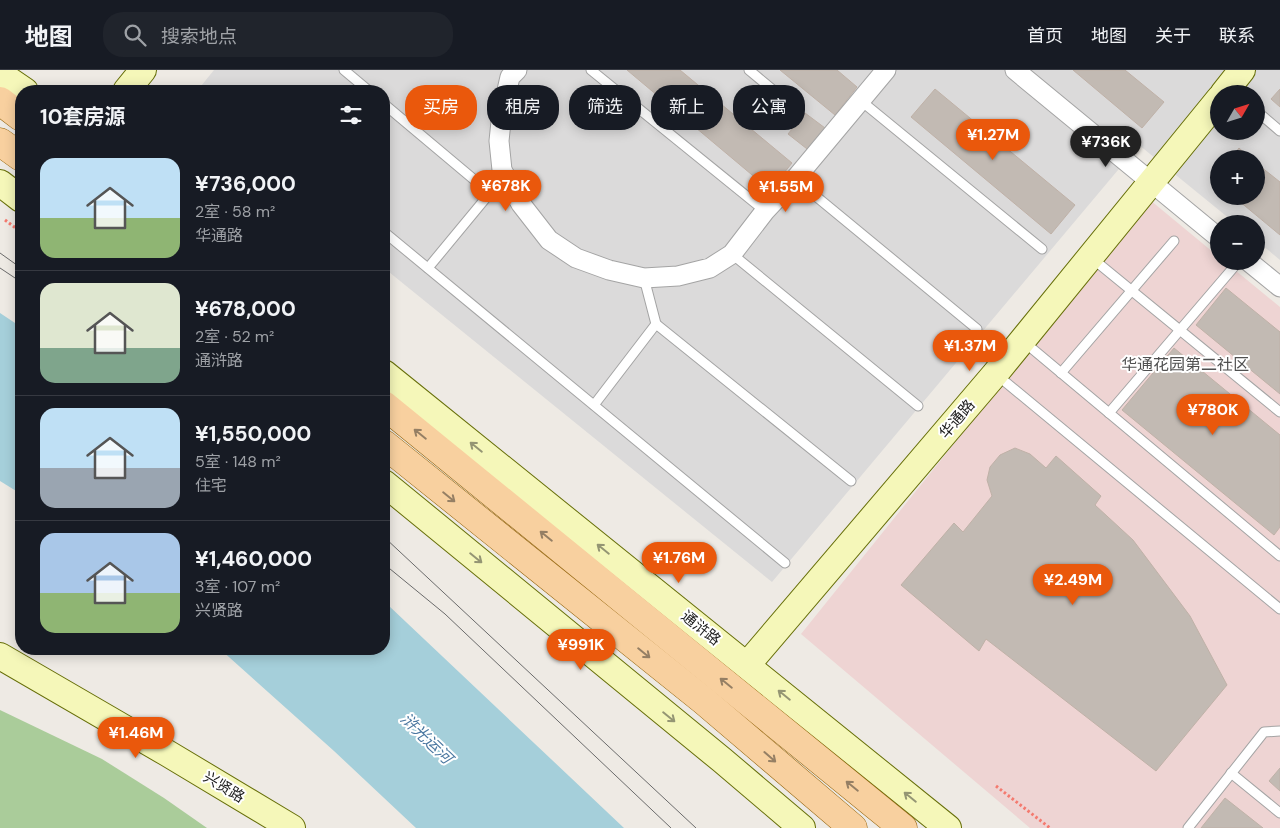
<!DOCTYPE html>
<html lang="zh">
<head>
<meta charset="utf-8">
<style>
	:root { --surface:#171b24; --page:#20242c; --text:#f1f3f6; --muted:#9ea1a6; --line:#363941; --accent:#ea580c }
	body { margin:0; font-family:"DM Sans","Noto Sans SC",sans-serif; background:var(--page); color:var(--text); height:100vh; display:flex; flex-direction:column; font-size:19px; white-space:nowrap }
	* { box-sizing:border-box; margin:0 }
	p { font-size:16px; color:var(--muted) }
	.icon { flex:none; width:28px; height:28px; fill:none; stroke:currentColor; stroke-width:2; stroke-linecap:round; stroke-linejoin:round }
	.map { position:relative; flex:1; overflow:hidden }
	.sheet { position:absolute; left:15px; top:15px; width:375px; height:570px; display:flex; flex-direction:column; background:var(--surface); border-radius:20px; box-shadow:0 2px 12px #0003 }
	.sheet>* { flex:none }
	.banner { position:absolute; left:405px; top:15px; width:475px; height:45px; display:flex; gap:10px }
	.needle { width:32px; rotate:51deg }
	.controls { position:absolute; left:1210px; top:15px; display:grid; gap:10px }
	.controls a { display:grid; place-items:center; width:55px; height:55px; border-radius:50%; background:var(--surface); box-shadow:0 2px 12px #0003; font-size:25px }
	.price { position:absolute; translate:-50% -42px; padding:0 11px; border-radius:18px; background:var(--accent); color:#fff; font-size:16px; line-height:32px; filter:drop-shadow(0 1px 2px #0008) }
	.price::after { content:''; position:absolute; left:50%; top:30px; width:15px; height:11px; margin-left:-8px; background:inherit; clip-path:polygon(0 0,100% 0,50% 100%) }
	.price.current { background:#222; color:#fff }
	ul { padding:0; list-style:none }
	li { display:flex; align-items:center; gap:15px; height:125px; padding:0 25px }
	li+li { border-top:1px solid var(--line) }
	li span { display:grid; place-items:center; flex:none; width:140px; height:100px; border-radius:15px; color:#555 }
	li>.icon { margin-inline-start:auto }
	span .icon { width:60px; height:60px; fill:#fffc; stroke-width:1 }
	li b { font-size:21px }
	h2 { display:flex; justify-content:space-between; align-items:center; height:60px; padding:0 25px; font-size:21px }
	.chip { padding:0 18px; border-radius:20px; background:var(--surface); box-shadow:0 2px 12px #0003; font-size:18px; line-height:45px }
	.chip.current { background:var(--accent); color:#fff }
	header { display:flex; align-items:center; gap:30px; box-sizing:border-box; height:70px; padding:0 25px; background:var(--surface); border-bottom:1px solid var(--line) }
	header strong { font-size:24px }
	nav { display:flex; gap:28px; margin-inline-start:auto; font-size:18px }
	.search { width:350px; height:45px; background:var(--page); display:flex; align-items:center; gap:12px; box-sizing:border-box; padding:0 18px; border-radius:20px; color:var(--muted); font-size:19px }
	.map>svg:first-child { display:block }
</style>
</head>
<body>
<header>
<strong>地图</strong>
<div class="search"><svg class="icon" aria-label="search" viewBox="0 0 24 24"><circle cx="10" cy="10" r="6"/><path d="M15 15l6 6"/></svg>搜索地点</div>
<nav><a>首页</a><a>地图</a><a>关于</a><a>联系</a></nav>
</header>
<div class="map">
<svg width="1280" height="758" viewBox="0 0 1280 758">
	<rect width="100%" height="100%" fill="#eeeae4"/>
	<path fill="#dbdada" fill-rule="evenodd" d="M214 0H1280V190L1256 170V154H1236L1139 75 772 512 384 198V21H197ZM1219 24H1256V61H1219ZM1219 89H1256V126H1219Z"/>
	<path fill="#eed4d3" d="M1150 130 1219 187V191H1224L1280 237V758H1030L801 564Z"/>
	<path fill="#aacc9a" d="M0 640 102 689 164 728 207 758H0Z"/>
	<g fill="#a5cfda">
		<path d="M0 243 21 257V424L0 411Z"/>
		<path d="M384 531 388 535 624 758H416L334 681 220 579H384Z"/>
	</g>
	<g fill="#c2bab3" stroke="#bfb1a7">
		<path d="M627 0H680L792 93 770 120Z"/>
		<path d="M780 0H837L857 17 835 45Z"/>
		<path d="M1073 0H1125L1164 32 1142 58Z"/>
		<path d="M935 19 1075 135 1051 164 911 47Z"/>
		<path d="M1280 19V37L1271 29Z"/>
		<path d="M805 43 833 64 816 86 788 64Z"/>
		<path d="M1239 78 1251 89H1231Z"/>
		<path d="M1256 93 1280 112V165L1233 126H1256Z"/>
		<path d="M1219 103V114L1213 110Z"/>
		<path d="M1226 218 1280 262V324L1196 255Z"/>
		<path d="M1174 278 1280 365V457L1274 465 1122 340Z"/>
		<path d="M1015 378 1030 384 1046 398 1056 386 1101 426 1095 435 1133 470 1190 546 1227 615 1156 701 986 569 979 581 901 515 954 453 963 462 992 426 987 410 990 397 1000 385Z"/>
		<path d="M1280 698V721L1269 711Z"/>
		<path d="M1225 728 1263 758H1201Z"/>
	</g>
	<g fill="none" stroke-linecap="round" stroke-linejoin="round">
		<defs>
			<g id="lane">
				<path d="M344 0 369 21"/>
				<path d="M591 0 765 141"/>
				<path d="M749 0 791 35"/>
				<path d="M860 30 1042 179"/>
				<path d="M384 34 490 123"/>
				<path d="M1259 43 1280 61"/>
				<path d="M795 109 977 259"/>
				<path d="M384 162 785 493"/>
				<path d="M732 184 918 336"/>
				<path d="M1093 189 1280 342"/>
				<path d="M428 198 490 123 501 101"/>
				<path d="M656 254 851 411"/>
				<path d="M1023 271 1280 486"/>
				<path d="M1061 303 1174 171"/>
				<path d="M997 305 1280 539"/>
				<path d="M594 335 656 254 644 208"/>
				<path d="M1109 343 1239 191"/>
				<path d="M1231 703 1280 743"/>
				<path d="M1188 758 1264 662 1280 661"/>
			</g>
			<g id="street">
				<path d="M517 0 510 7 502 42 499 71 502 100 521 134 549 170 576 188 609 200 644 208 678 206 710 198 732 184 765 141 795 109 886 0"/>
				<path d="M1015 0 1219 168"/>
				<path d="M1248 191 1280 217"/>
			</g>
			<g id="secondary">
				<path d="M0 4 25 21"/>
				<path d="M126 21 143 0"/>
				<path d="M1223 24 1242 0"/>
				<path d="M0 113 21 129"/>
				<path d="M384 303 948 758"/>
				<path d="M384 413 722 690 802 758"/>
				<path d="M0 586 167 683 292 758"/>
				<path d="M747 595 995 304 1219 29"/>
			</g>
			<g id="primary">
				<path d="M0 31 21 47"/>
				<path d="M0 72 21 87"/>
				<path d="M384 335 903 758"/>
				<path d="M384 374 704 631 853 758"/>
			</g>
		</defs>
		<use href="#lane" stroke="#a4a4a4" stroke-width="11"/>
		<use href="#street" stroke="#a4a4a4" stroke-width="21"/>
		<use href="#secondary" stroke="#676f09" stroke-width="28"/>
		<use href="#primary" stroke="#916006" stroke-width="29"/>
		<g stroke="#f47a6f" stroke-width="3" stroke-dasharray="2.5 2.5" stroke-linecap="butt">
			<path d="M5 150 21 162"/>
			<path d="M996 716 1050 758"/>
		</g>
		<use href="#lane" stroke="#fff" stroke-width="9"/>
		<use href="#street" stroke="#fff" stroke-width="19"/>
		<use href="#secondary" stroke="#f5f7b9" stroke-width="26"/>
		<use href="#primary" stroke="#f8d09f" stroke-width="28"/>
		<g stroke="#6b6b6b" stroke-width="1">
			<path d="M0 183 21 198"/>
			<path d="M0 198 21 212"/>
			<path d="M384 467 696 758"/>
			<path d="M384 494 445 544 671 758"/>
		</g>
	</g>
	<defs><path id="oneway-shaft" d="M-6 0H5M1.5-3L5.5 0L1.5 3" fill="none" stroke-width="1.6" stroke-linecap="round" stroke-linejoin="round" transform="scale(1.25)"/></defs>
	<g stroke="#957f64">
		<use href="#oneway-shaft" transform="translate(420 364) rotate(-141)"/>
		<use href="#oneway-shaft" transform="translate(449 427) rotate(39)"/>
		<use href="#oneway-shaft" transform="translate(546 466) rotate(-141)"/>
		<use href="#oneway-shaft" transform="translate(644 583) rotate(39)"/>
		<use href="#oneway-shaft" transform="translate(726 613) rotate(-141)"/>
		<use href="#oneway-shaft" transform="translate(770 687) rotate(41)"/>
		<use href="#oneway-shaft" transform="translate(852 716) rotate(-141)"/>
	</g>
	<g stroke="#949573">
		<use href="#oneway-shaft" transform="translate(476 377) rotate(-141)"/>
		<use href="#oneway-shaft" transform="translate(603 479) rotate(-141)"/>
		<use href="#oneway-shaft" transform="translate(476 488) rotate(39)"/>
		<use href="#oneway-shaft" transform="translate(784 625) rotate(-141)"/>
		<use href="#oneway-shaft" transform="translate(669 647) rotate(39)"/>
		<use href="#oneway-shaft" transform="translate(910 727) rotate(-141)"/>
	</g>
	<g text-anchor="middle" stroke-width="4" stroke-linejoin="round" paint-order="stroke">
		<g font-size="15" fill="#1d1d1d" stroke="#fff">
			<text transform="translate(957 349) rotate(-50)" y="5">华通路</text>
			<text transform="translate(701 558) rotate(39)" y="5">通浒路</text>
			<text transform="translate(224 717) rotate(31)" y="5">兴贤路</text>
		</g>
		<g font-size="16" fill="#505050" stroke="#fff">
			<text x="1185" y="300">华通花园第二社区</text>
		</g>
		<g font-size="16" font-style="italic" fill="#4b78a1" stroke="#fff">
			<text transform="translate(427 668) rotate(44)" y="6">浒光运河</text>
		</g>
	</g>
</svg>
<div class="controls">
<a><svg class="needle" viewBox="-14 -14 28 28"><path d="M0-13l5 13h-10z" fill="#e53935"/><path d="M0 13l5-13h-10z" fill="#9ea1a6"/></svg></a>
<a>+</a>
<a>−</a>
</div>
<b class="price" style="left:993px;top:91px">¥1.27M</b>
<b class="price current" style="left:1106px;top:98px">¥736K</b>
<b class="price" style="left:506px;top:142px">¥678K</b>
<b class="price" style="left:786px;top:143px">¥1.55M</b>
<b class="price" style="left:970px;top:302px">¥1.37M</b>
<b class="price" style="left:1213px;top:366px">¥780K</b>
<b class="price" style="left:679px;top:514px">¥1.76M</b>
<b class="price" style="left:1073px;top:536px">¥2.49M</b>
<b class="price" style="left:581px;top:601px">¥991K</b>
<b class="price" style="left:136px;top:689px">¥1.46M</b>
<div class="banner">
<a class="chip current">买房</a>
<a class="chip">租房</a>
<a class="chip">筛选</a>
<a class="chip">新上</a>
<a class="chip">公寓</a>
</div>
<section class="sheet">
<h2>10套房源<svg class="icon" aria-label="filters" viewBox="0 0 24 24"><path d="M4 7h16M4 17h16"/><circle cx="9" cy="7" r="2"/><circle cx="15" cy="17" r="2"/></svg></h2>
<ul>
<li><span style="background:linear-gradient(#bfe0f5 60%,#8fb573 0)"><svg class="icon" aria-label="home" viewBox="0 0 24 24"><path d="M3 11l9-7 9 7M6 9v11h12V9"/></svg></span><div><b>¥736,000</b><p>2室 · 58 m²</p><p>华通路</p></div></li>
<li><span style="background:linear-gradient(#dfe7d0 65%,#7fa58c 0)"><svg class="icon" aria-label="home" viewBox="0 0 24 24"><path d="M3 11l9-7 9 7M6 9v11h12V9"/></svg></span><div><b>¥678,000</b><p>2室 · 52 m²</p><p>通浒路</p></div></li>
<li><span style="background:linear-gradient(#bfe0f5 60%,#9aa5b1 0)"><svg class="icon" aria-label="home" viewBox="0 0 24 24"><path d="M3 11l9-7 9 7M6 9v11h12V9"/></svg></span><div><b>¥1,550,000</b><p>5室 · 148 m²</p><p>住宅</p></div></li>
<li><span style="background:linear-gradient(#a9c7e8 60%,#8fb573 0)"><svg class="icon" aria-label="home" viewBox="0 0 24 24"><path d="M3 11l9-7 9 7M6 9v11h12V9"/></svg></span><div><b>¥1,460,000</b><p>3室 · 107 m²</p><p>兴贤路</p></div></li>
</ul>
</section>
</div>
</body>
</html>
